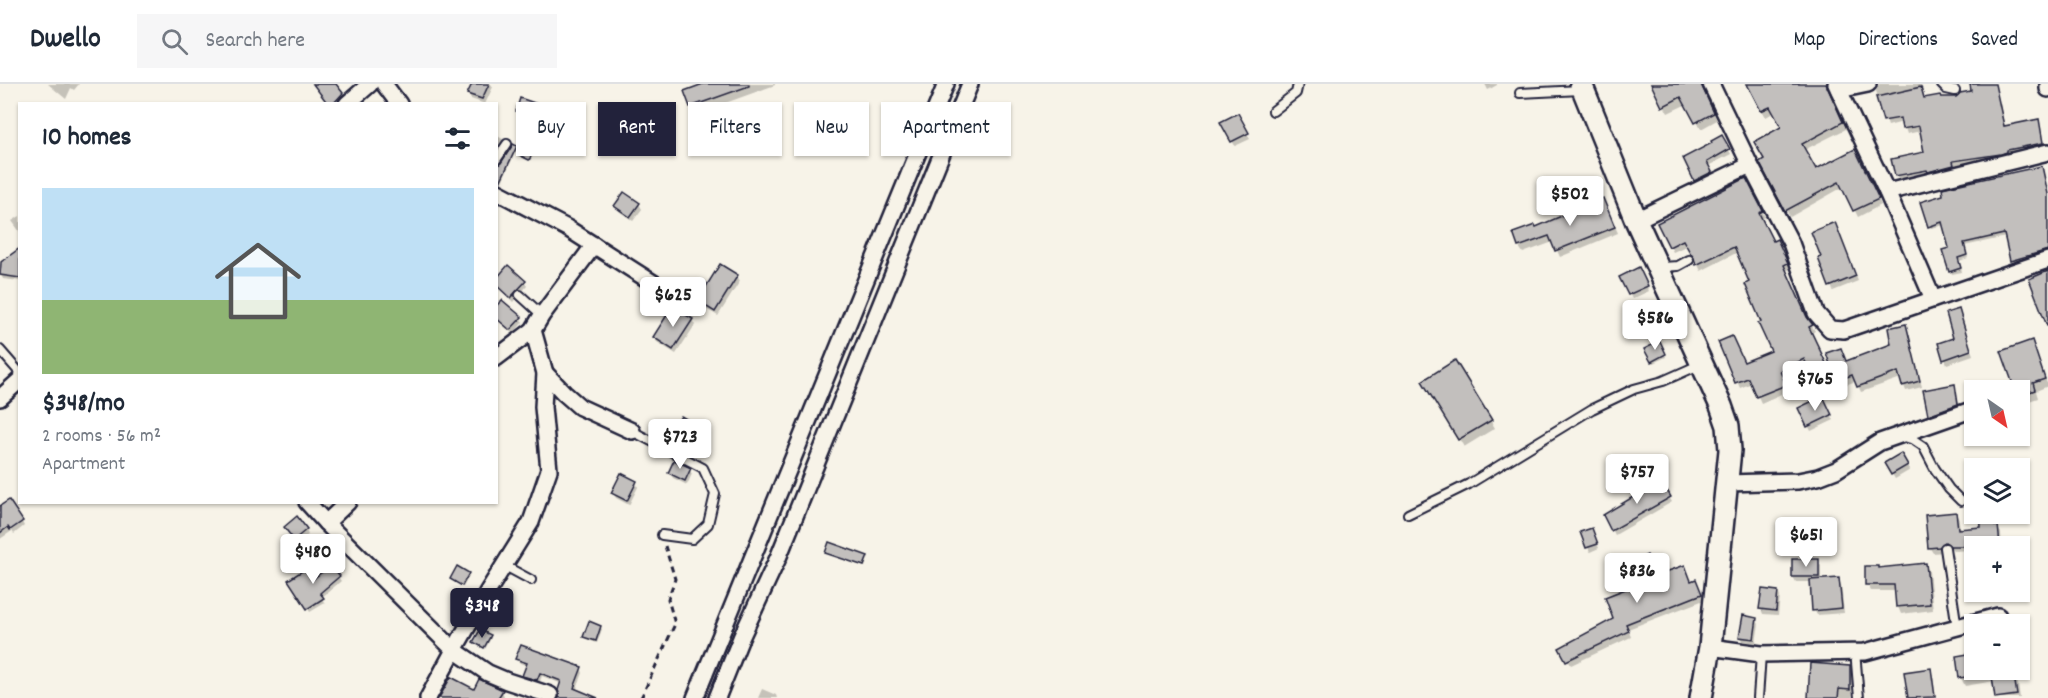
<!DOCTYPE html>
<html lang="en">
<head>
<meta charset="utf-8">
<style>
	:root { --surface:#fff; --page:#f6f6f7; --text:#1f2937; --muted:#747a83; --line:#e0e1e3; --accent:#22223b }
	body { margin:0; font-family:Dekko,sans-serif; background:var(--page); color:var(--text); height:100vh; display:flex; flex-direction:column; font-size:22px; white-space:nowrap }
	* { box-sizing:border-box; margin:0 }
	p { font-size:20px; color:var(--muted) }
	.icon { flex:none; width:33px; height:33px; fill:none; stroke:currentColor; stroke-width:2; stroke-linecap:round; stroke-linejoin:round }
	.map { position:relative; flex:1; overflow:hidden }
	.sheet { position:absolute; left:18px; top:18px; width:480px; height:402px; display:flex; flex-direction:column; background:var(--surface); border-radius:0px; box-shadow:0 2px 4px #0004 }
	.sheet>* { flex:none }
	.banner { position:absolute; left:516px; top:18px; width:570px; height:54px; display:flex; gap:12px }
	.needle { width:39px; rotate:146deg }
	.tools { position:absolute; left:1964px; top:296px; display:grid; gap:12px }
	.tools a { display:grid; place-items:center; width:66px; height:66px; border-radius:0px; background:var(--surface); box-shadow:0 2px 4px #0004; font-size:30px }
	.price { position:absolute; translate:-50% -51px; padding:0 14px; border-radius:6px; background:#fff; color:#222; font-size:20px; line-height:39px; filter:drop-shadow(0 2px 3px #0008) }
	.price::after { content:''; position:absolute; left:50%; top:36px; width:18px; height:14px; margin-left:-9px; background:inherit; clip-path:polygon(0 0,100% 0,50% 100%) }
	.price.selected { background:var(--accent); color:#fff }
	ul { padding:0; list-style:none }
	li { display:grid; align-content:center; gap:12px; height:318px; padding:0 24px }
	li span { display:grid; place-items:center; height:186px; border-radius:0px; color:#555 }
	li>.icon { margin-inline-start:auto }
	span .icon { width:108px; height:108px; fill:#fffc; stroke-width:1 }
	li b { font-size:26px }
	h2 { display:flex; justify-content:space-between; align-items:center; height:72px; padding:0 24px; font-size:26px }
	.pill { padding:0 21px; border-radius:0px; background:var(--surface); box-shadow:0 2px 4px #0004; font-size:21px; line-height:54px }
	.pill.selected { background:var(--accent); color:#fff }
	header { display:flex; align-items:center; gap:36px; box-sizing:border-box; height:84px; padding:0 30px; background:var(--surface); border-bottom:2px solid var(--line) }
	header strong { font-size:28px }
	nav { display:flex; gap:33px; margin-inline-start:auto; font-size:21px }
	.search { width:420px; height:54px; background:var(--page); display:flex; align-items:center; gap:15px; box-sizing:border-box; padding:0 21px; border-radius:0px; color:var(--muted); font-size:22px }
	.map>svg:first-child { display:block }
</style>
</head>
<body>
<header>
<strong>Dwello</strong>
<div class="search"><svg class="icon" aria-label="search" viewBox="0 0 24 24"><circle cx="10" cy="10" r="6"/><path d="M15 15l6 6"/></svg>Search here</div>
<nav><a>Map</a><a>Directions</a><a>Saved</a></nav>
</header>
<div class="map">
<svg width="2048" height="614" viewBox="0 0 2048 614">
	<rect width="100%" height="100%" fill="#f7f3e8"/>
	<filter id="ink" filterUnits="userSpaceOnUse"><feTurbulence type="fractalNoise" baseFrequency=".0167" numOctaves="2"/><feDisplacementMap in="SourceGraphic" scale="12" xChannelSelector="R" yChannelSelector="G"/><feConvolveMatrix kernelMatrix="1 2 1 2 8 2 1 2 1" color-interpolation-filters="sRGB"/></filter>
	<g filter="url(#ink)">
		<g fill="#0003">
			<path d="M48 0H79L74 6 71 4 66 15Z"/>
			<path d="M314 0H334L344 15 340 20H329Z"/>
			<path d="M473 0H491L493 3 485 20 471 15 469 10Z"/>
			<path d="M707 0H775V1L695 30 691 22Z"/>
			<path d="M1485 0H1497V1L1488 6Z"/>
			<path d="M1652 0H1700L1717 36 1701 45 1687 20 1668 29Z"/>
			<path d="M1746 0H1805L1833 18 1846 45 1804 66 1816 87 1858 73 1881 121 1858 133 1843 103 1790 133 1761 78 1766 76 1783 43 1775 28 1766 33Z"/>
			<path d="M1879 0H1921L1925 15 1958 14 1973 9 1971 0H1995L2005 43 2038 37 2045 64 2004 74 1955 82 1956 86 1899 97 1893 76 1926 69 1921 47 1907 50 1903 38 1888 42 1876 7Z"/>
			<path d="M517 27H551L554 32 550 43 520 32Z"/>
			<path d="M1237 31 1250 55 1235 62 1222 39Z"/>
			<path d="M496 51 504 56 506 60 496 73Z"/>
			<path d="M1722 53 1731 70 1708 82 1713 93 1698 100 1685 74 1714 60Z"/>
			<path d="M515 63 517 65 501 99 496 97 502 81Z"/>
			<path d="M536 63 537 64 530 77 521 73 520 71Z"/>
			<path d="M1745 96 1765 133 1762 135 1773 158 1780 162 1790 185 1786 187 1808 236 1815 247 1811 249 1829 285 1815 292 1809 280 1782 293 1788 307 1761 319 1752 299 1740 304 1720 259 1744 280 1773 267 1751 199 1738 168 1701 187 1688 161 1673 168 1670 162Z"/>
			<path d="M2048 111V170L2013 179 2006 153 1964 162 1968 174 1959 177 1962 188 1952 190 1951 187V165L1945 141 1931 144 1929 141Z"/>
			<path d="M639 120 642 125 633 137 619 127 616 122Z"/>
			<path d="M1606 122 1618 149 1560 173 1553 158 1523 169 1519 163 1515 150Z"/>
			<path d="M20 132V148L12 137Z"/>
			<path d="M1837 145 1858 197 1833 207 1823 174Z"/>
			<path d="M20 166V197L3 195 1 191Z"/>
			<path d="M1641 190 1649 207 1632 215 1621 194Z"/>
			<path d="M737 192 740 197 718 232 701 222 699 217Z"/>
			<path d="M524 198 527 202 513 218 496 201Z"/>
			<path d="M496 225 520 234 523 238 513 250 496 235Z"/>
			<path d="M1958 227 1973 271 1947 280 1945 275 1954 255Z"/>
			<path d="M692 236 695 241 676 270 657 258 654 253Z"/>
			<path d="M1905 242 1908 248 1922 303 1906 307 1901 294 1861 308 1856 297 1840 303 1828 270 1846 278 1893 261Z"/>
			<path d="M2032 258 2048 302 2036 307 2038 314 2023 319 2019 313V306H2017Z"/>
			<path d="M1659 259 1666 273 1653 279 1646 266Z"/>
			<path d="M1455 278 1495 344 1464 363 1424 297Z"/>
			<path d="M1954 302 1960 325 1932 335 1929 330Z"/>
			<path d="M1825 319 1834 336 1811 347 1800 325Z"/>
			<path d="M699 344 702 349 691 369 672 358 670 353Z"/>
			<path d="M1900 371 1910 386 1895 395 1886 380Z"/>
			<path d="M689 385 692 390 687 401 673 394 670 389Z"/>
			<path d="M1974 395V423L1963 400Z"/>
			<path d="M636 398 638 403 629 421 616 414 613 409Z"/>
			<path d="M1660 399 1672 418 1615 451 1605 431Z"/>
			<path d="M0 424 22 438 24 442 14 450 12 447 0 455Z"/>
			<path d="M1981 429H1995L1997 443 2001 449 2002 462H1974V493L1970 487 1968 466 1955 467 1949 463 1943 468 1933 469 1929 463 1956 430 1959 436 1960 446 1982 444Z"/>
			<path d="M306 446 308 451 297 459 288 448Z"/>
			<path d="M1582 449 1593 450 1599 464 1590 468Z"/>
			<path d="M827 469 867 473 868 475 865 483Z"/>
			<path d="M1818 477 1821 482V497L1839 496 1841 500 1844 529 1817 531 1814 526 1812 498H1796L1793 493Z"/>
			<path d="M1925 480 1929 487 1933 526 1901 530 1898 523 1896 507H1871L1867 500 1878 485Z"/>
			<path d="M1685 482 1692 499 1699 502 1704 516 1628 545 1631 553 1571 581 1561 565 1615 535 1640 501Z"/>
			<path d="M331 483 341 497 321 514 325 519 310 528 290 497 312 498Z"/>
			<path d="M468 490 469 492 463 503 451 495Z"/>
			<path d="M1778 508 1780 513 1778 531 1763 530 1761 525Z"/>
			<path d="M1756 535 1759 540 1756 559 1743 557 1741 553Z"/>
			<path d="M600 543 602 545 597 559 586 555 585 553Z"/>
			<path d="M490 553 491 554 485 565 475 558Z"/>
			<path d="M1974 571V585H2016L2020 614H1997L1994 597 1965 602 1961 594 1958 573Z"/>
			<path d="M517 575 581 584 583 589 573 614H560L562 600 542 592 539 600 526 596 524 592 527 582 520 579Z"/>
			<path d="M1849 583 1853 589 1852 614H1810Z"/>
			<path d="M1930 586 1933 591 1936 614H1909L1906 589Z"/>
			<path d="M762 605 776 611 777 614H758Z"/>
			<path d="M474 607H502L504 612 503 614H441Z"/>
		</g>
		<g fill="#c2bfbd" stroke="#22223b" stroke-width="1.5">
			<path d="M313 0H336L343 9 333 20H328Z"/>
			<path d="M472 0H489L482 15 467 10Z"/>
			<path d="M703 0H749V2L690 23 684 7Z"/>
			<path d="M1651 0H1701L1714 29 1695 39 1681 13 1662 23Z"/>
			<path d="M1747 0H1826L1843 38 1802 60 1816 85 1855 65 1879 115 1853 127 1839 98 1785 127 1759 78 1764 75 1754 58 1781 43 1770 23 1761 27Z"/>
			<path d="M1970 0H1995L2004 42 2039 35 2043 59 2007 66V68L2001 70 1953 77 1954 81 1928 88 1927 86 1895 92 1891 75 1924 68 1919 42 1902 45 1900 34 1883 37 1876 13 1921 3 1924 14 1940 11 1941 13H1956L1960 9 1971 7Z"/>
			<path d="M520 14 552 25 548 39 516 27Z"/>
			<path d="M1238 29 1249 49 1231 58 1220 38Z"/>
			<path d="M1722 51 1730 65 1707 78 1712 88 1694 97 1683 74 1712 59 1711 57Z"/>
			<path d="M526 56 537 61 529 76 519 71Z"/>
			<path d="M513 60 517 62 500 98 496 97V82L501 79Z"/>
			<path d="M2042 82 2048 110V166L2010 177 2004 150 1964 159 1967 171 1958 174 1961 184 1949 188 1942 166 1949 164 1942 138 1928 143 1920 118 1943 111 1942 104Z"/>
			<path d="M1746 94 1763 127 1759 129 1773 157 1777 155 1788 179 1784 181 1807 233 1813 241 1809 243 1826 279 1810 287 1804 275 1780 287 1786 301 1756 313 1748 294 1735 299 1718 258 1732 252 1744 278 1771 267 1758 239 1761 238 1745 200 1749 198 1734 163 1696 181 1694 174 1691 170 1683 156 1669 163 1657 139Z"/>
			<path d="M624 108 640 119 630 133 614 122Z"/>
			<path d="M1603 114 1615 143 1555 167 1549 152 1518 163 1513 149 1535 141 1536 143Z"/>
			<path d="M1835 138 1856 192 1829 203 1818 174 1821 173 1811 148Z"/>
			<path d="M20 164V194L0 191 1 178Z"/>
			<path d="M720 180 738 191 715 228 697 217Z"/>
			<path d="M508 181 526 197 510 214 496 201V195Z"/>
			<path d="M1639 183 1648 202 1628 211 1619 193Z"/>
			<path d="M2048 187V242H2047L2029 195Z"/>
			<path d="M502 216 522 233 510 246 496 234V222Z"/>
			<path d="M672 223 693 235 673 266 653 253Z"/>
			<path d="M1959 225 1971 266 1943 276 1938 259 1953 254 1946 229Z"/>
			<path d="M1906 240 1920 297 1902 302 1898 288 1857 303 1852 291 1836 297 1826 269 1841 264 1846 277 1891 260 1888 244Z"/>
			<path d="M2032 256 2045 295 2033 299 2035 306 2019 312V306H2015L2001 267Z"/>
			<path d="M1660 257 1666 270 1651 278 1644 265Z"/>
			<path d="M1455 276 1492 336 1458 356 1422 297Z"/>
			<path d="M1955 300 1958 320 1928 331 1923 306Z"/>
			<path d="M1823 312 1832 331 1807 343 1798 324Z"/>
			<path d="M681 332 700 343 688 365 668 353Z"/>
			<path d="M1901 369 1908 381 1891 391 1884 379Z"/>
			<path d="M674 376 691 384 685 397 668 389Z"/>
			<path d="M621 389 637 397 627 417 611 409Z"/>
			<path d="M1661 396 1671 413 1611 447 1603 431Z"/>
			<path d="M9 416 23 437 10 446 8 443 0 449V422Z"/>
			<path d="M1956 428 1958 445 1981 443 1980 429H1994L1995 442 1998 441 2000 462H1950L1945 458 1939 463 1928 464 1925 431Z"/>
			<path d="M297 432 307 445 294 456 284 443Z"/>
			<path d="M1592 444 1598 460 1586 464 1580 448Z"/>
			<path d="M829 458 868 472 864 482 825 469Z"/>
			<path d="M1647 471 1657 491 1685 481 1691 497 1696 495 1702 510 1626 540 1629 547 1566 577 1559 564 1613 535 1605 513 1638 500 1628 481Z"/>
			<rect x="1792" y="475" width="27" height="18"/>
			<path d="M1926 479 1930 520 1896 523 1894 501H1865V482H1878V484Z"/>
			<path d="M331 481 340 492 320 509 324 514 307 525 288 496 305 485 312 496Z"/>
			<path d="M457 482 469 489 462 502 450 495Z"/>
			<path d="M1839 494 1842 524 1812 527 1810 496Z"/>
			<path d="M1762 505 1778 507 1776 527 1759 525Z"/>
			<path d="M1743 531 1757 534 1754 555 1739 553Z"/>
			<path d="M589 537 601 542 596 557 583 553Z"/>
			<path d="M480 546 491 551 484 564 473 558Z"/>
			<path d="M521 561 582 583 574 604 598 614H559L558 606 561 597 540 589 537 596 522 592 527 579 515 575Z"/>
			<path d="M1974 569V592L1959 594 1956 572Z"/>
			<path d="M1810 579 1850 582V606L1839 605 1838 614H1808Z"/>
			<path d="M1931 584 1935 613 1908 614 1904 588Z"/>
			<path d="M1991 585H2013L2017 611 1995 614Z"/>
			<path d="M451 593 474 605 479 595 503 606 498 614H439Z"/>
		</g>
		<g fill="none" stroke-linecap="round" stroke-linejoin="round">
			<defs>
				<g id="lane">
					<path d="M1941 0 1946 5 1955 7"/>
					<path d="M1520 9 1581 6"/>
					<path d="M1273 27 1296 9 1298 0"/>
					<path d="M496 76 507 60"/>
					<path d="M1662 183 1678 182 1689 176"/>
					<path d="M520 211 542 231"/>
					<path d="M0 266 20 289"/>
					<path d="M632 347 703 384 715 410 708 440 692 455 662 451"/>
					<path d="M1901 352 1914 356 1923 362 1935 385 1949 405 1961 417"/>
					<path d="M1408 430 1469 400 1592 325 1634 305 1663 297 1699 281"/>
					<path d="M1945 464 1957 544"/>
					<path d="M505 482 531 496"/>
					<path d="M1855 567 1859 614"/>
					<path d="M1758 614 1761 570"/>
				</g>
				<g id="street">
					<path d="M384 0 399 20"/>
					<path d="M1711 0 1750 81 1791 159 1816 229 1830 245 1844 246 2048 176"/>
					<path d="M1836 0 1887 108 1933 215"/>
					<path d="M2048 0V5"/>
					<path d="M1839 6 1868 0"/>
					<path d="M347 20 370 0"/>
					<path d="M496 107 567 144 683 218"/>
					<path d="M1887 108 2048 68"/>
					<path d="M1636 136 1750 81"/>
					<path d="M533 246 545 289 543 323 549 386 531 438 488 507 454 566 488 589 507 597 550 611"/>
					<path d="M496 274 533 246 542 231 594 161"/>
					<path d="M545 289 564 309 580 323 632 347"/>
					<path d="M0 314 20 296"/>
					<path d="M1728 399 1798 397 1818 393 1836 386 1880 358 1974 325"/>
					<path d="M307 418 326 439 348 418"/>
					<path d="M326 439 454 566 428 614"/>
					<path d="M1710 563 1761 570 1865 568 1998 532"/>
					<path d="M695 614 946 0"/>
					<path d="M717 614 741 554 778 474 970 0"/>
				</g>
				<path id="secondary" d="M1581 0 1636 136 1721 322 1728 342 1730 366 1710 563 1701 614"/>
			</defs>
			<use href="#lane" stroke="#22223b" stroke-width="12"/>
			<use href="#street" stroke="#22223b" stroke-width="20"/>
			<use href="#secondary" stroke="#22223b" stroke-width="26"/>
			<path stroke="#22223b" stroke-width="3" stroke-dasharray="6 4.5" stroke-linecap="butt" d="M641 614 675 540 668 515 675 495 665 462"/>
			<use href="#lane" stroke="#f7f3e8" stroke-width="8"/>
			<use href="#street" stroke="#f7f3e8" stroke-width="15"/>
			<use href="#secondary" stroke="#f7f3e8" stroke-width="21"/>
		</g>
	</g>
</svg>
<div class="tools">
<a><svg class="needle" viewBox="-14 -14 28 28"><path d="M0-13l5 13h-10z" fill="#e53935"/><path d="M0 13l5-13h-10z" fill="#747a83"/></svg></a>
<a><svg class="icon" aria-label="layers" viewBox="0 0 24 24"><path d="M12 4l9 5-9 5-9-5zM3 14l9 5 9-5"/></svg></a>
<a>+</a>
<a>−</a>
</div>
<b class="price" style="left:1570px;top:143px">$502</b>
<b class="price" style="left:673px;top:244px">$625</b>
<b class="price" style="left:1655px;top:267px">$586</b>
<b class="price" style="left:1815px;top:328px">$765</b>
<b class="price" style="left:680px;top:386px">$723</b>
<b class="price" style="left:1637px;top:421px">$757</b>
<b class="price" style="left:1806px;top:484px">$651</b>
<b class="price" style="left:313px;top:501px">$480</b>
<b class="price" style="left:1637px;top:520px">$836</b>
<b class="price selected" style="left:482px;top:555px">$348</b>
<div class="banner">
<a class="pill">Buy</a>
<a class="pill selected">Rent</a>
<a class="pill">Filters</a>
<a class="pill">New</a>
<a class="pill">Apartment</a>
</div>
<section class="sheet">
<h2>10 homes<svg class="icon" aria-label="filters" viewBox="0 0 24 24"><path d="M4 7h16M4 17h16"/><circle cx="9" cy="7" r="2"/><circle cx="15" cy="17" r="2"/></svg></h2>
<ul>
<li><span style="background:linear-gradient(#bfe0f5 60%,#8fb573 0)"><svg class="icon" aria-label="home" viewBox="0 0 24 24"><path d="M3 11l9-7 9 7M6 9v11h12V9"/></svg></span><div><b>$348/mo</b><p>2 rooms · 56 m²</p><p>Apartment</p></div></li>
</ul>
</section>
</div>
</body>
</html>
